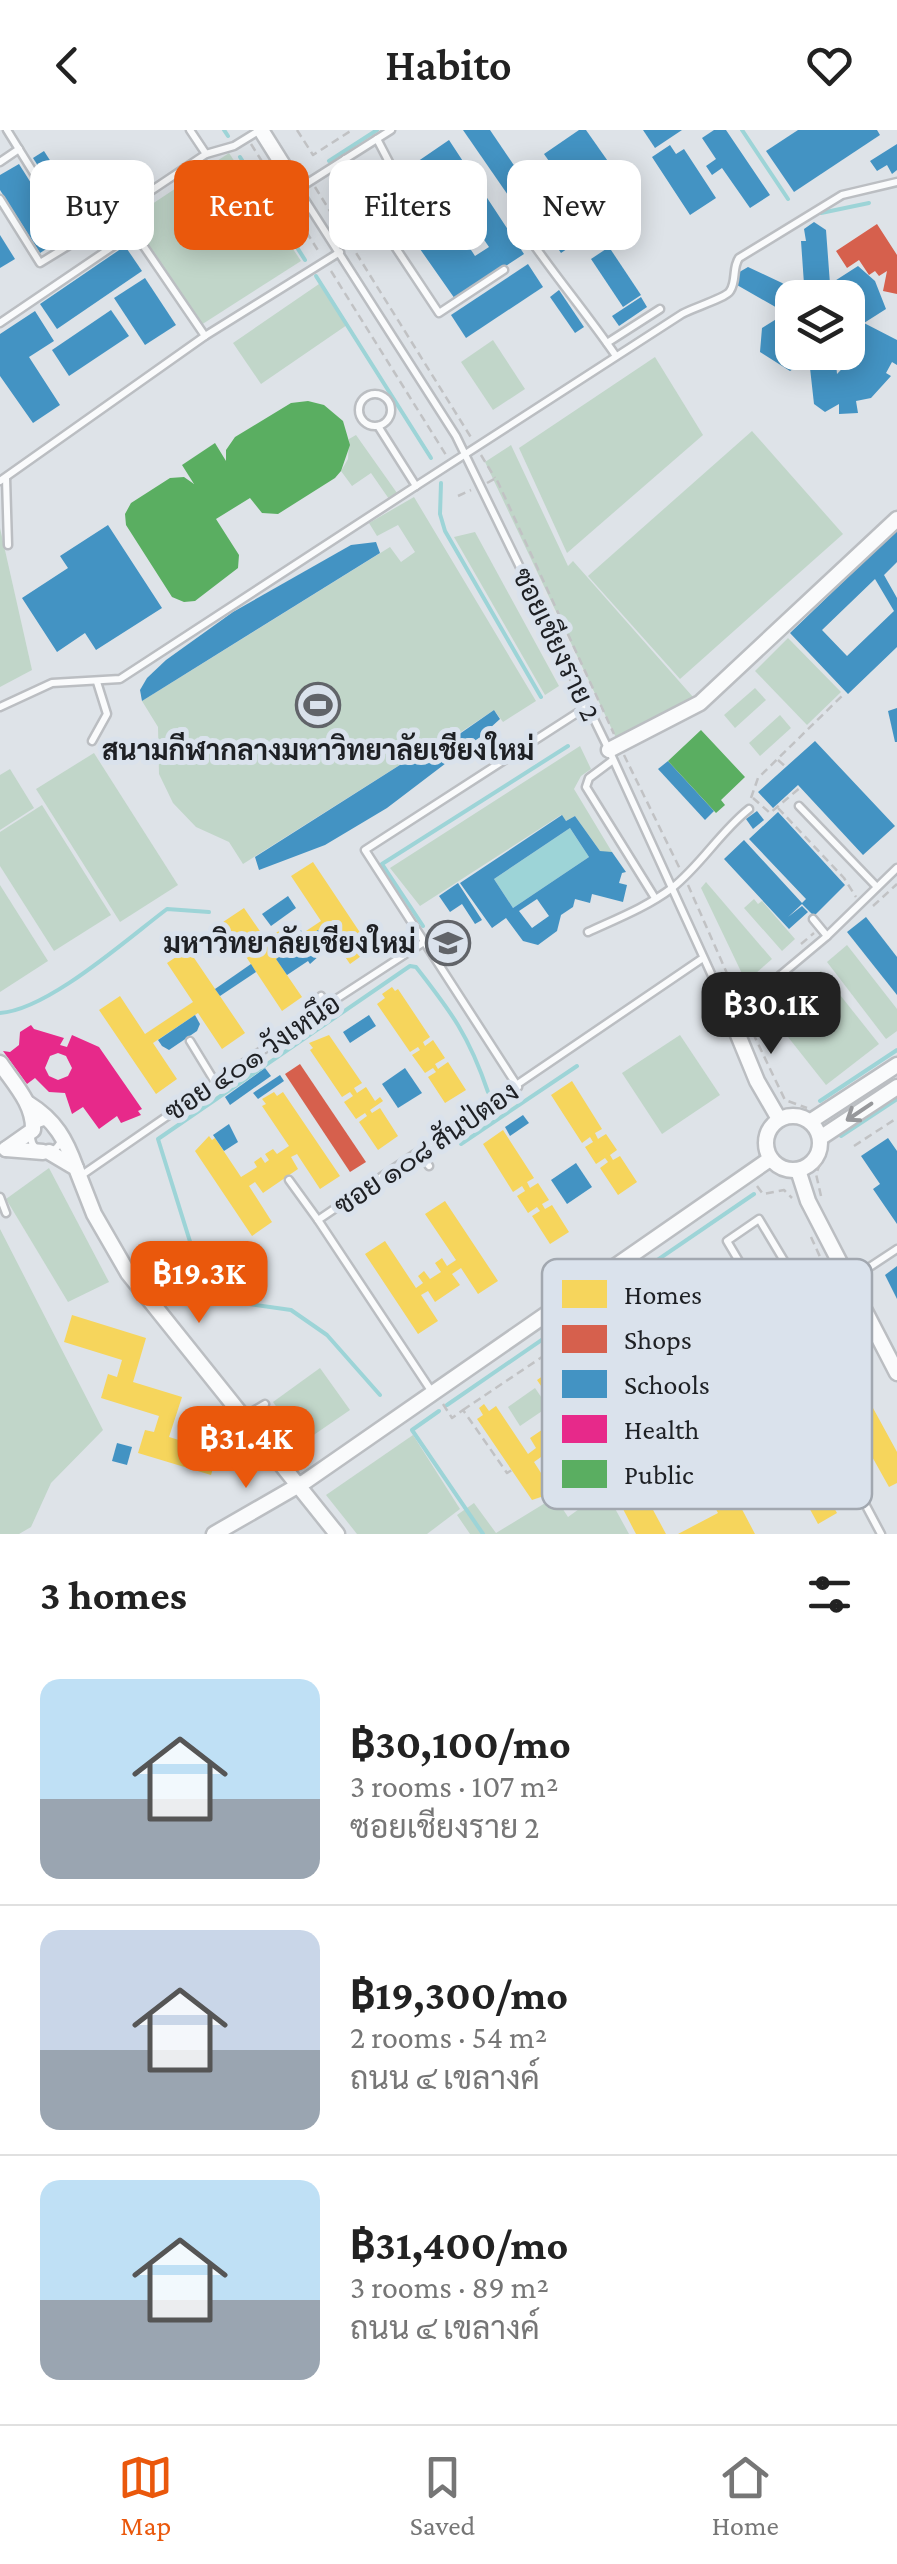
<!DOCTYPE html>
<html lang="en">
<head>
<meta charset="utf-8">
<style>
	:root { --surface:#fff; --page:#f2f2f2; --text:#222; --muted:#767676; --line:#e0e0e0; --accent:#ea580c }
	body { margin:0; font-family:"Crimson Pro",Sarabun,serif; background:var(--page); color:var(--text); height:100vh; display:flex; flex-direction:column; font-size:38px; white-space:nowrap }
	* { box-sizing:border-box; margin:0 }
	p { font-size:32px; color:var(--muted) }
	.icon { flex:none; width:55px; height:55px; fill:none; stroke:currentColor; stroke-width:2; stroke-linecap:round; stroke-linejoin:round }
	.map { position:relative; height:1404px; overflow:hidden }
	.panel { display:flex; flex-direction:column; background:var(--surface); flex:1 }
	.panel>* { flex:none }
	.top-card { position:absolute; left:30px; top:30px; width:838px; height:90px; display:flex; gap:20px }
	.buttons { position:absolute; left:775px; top:150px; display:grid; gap:20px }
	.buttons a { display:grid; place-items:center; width:90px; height:90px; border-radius:20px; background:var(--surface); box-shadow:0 5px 25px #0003; font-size:50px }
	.price { position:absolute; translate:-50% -85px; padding:0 22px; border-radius:20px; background:var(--accent); color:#fff; font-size:32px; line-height:65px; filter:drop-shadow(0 2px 5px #0008) }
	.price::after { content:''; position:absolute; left:50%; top:60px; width:30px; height:22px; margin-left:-15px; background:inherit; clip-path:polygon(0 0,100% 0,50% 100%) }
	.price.selected { background:#222; color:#fff }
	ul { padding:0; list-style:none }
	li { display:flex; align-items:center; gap:30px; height:250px; padding:0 40px }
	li+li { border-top:2px solid var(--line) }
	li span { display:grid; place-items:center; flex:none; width:280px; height:200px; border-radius:20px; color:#555 }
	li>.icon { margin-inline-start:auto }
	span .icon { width:120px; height:120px; fill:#fffc; stroke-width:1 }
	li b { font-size:42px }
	h2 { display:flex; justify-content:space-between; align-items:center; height:120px; padding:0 40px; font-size:42px }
	.tag { padding:0 35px; border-radius:20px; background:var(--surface); box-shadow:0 5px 25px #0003; font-size:35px; line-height:90px }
	.tag.selected { background:var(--accent); color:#fff }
	header { display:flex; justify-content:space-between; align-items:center; height:130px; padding:0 40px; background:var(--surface); font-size:45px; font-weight:600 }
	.tabs { display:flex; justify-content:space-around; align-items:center; height:140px; border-top:2px solid var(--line); background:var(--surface); font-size:28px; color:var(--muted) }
	.tabs a { display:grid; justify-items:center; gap:5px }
	.tabs .selected { color:var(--accent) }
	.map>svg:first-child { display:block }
</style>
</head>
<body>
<header><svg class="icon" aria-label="back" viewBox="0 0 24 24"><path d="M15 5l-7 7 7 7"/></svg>Habito<svg class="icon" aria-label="heart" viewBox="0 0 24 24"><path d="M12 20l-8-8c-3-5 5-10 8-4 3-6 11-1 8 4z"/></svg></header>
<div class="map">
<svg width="897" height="1404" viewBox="0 0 897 1404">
	<rect width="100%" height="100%" fill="#dee3e8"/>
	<g fill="#c1d6c9">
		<path d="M229 23 301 131 201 195 131 88Z"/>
		<path d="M319 154 347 195 261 254 233 213Z"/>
		<path d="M493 210 525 259 493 280 461 232Z"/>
		<path d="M655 227 703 305 567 423 519 318Z"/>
		<path d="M752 301 843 404 680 549 588 446Z"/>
		<path d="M356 305 397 363 389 369 371 343 352 356 341 341 348 329 349 309Z"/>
		<path d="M511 315 568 436 573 431 693 567 617 610 485 332Z"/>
		<path d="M414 367 536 571 503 592 494 580 458 604 455 600 243 734 229 712 196 697 173 673 159 644 158 597 142 571 390 417 401 432 415 422 398 395 377 406 369 393Z"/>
		<path d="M0 398 32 540 0 557Z"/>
		<path d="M475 402 559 556 545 565 454 407Z"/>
		<path d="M788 508 841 562 807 595 755 541Z"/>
		<path d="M755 558 766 570 735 598 724 585Z"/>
		<path d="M780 585 791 598 760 626 749 613Z"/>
		<path d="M580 616 591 639 581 646 574 659 612 722 610 724 600 721 575 686 566 691 561 685 420 776 390 738Z"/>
		<path d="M94 623 178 755 120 792 36 659Z"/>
		<path d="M10 639 34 678 0 700V645Z"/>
		<path d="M42 675 111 785 54 821 0 736V702Z"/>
		<path d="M706 752 772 829 746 852 701 758Z"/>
		<path d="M0 755 48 831 0 862Z"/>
		<path d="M754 769 758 774 762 771 795 809 782 821 744 778Z"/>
		<path d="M847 815 897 879V901L886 909 827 832Z"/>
		<path d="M821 841 879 914 826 955 769 883Z"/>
		<path d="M680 905 720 965 662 1004 622 943Z"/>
		<path d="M49 1038 109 1152 68 1172 6 1069Z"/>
		<path d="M0 1099 103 1300 51 1353 31 1397 19 1404H0Z"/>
		<path d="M320 1238 350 1280 302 1313 273 1272Z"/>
		<path d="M535 1258 548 1277 520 1296 508 1277Z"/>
		<path d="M413 1305 460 1379 427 1404H357L326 1365Z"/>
		<path d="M575 1317 600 1353 565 1376 541 1340Z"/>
		<path d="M619 1330 645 1353 612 1373 629 1404H470L457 1385 474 1373 496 1403 555 1367 568 1387 604 1361 599 1343Z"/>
	</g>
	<path fill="#9dd4d7" d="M570 698 589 727 513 778 494 749Z"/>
	<g fill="#f6d55c">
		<path d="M313 732 371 819 350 834 324 796 276 829 302 867 282 881 223 792 244 778 266 810 283 798 291 811 321 791 291 746Z"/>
		<path d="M188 819 245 903 222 919 198 883 153 913 177 949 156 964 99 880 120 866 145 904 193 872 167 833Z"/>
		<path d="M392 857 395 861 398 859 430 907 423 912 425 916 433 910 445 928 435 934 438 939 448 932 466 960 445 973 428 947 436 942 433 938 425 943 412 925 420 920 418 917 410 922 377 874 385 868 382 864Z"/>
		<path d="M329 905 362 953 354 958 357 963 366 957 375 971 380 967 383 971 370 980 372 983 380 978 398 1006 378 1020 359 992 367 986 365 983 356 989 344 972 353 966 350 962 342 967 310 920 313 918 309 913Z"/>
		<path d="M572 951 602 999 595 1003 598 1009 606 1004 617 1020 610 1025 613 1030 620 1026 637 1052 618 1065 600 1038 608 1032 605 1028 596 1034 585 1017 593 1012 590 1007 582 1013 551 965Z"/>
		<path d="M274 962 277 966 283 962 340 1046 320 1059 297 1024 291 1027 298 1039 263 1063 255 1052 249 1056 272 1092 252 1106 195 1021 209 1006 212 1010 215 1008 241 1047 257 1037 254 1032 261 1027 265 1033 269 1030 265 1024 273 1019 277 1024 289 1016 262 976 266 974 262 969Z"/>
		<path d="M503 1000 534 1048 527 1052 530 1058 538 1053 549 1070 542 1074 545 1079 552 1075 569 1102 550 1114 532 1086 540 1081 537 1077 528 1083 517 1066 525 1061 522 1056 513 1062 483 1014Z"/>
		<path d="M445 1071 498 1151 478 1164 461 1138 452 1144 460 1155 435 1172 428 1161 421 1165 438 1191 418 1204 365 1124 385 1111 416 1158 423 1153 418 1146 424 1141 430 1149 441 1142 435 1133 442 1128 447 1136 456 1130 425 1084Z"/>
		<path d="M72 1185 146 1208 133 1252 182 1267 169 1307 218 1322 211 1345 138 1323 145 1300 154 1302 159 1286 101 1268 108 1244 117 1247 122 1230 64 1212Z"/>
		<path d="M556 1237 614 1321 606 1327 608 1330 595 1335 573 1304 566 1309 571 1316 564 1321 559 1313 548 1321 552 1328 545 1333 541 1327 534 1332 550 1357 544 1361 547 1365 532 1370 477 1289 483 1285 479 1278 484 1274 489 1281 496 1276 528 1324 536 1318 530 1308 555 1291 560 1298 567 1294 537 1250Z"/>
		<path d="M855 1245 897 1322V1353L889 1357 870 1323 819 1351 837 1383 818 1394 764 1295 785 1283 810 1327 855 1302 831 1258Z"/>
		<path d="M714 1326 755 1404H678L718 1383 693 1337Z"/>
		<path d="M645 1365 666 1404H636L622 1377Z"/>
	</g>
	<g fill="#d6604d">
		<path d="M877 94 897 125V164L883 161 887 141 879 146 875 141 869 145 859 130 847 138 836 121Z"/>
		<path d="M300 934 366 1032 350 1042 285 944Z"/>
	</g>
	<g fill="#4393c3" fill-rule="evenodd">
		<path d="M463 0H490L530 59 512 71Z"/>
		<path d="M579 0H586L619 47 579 74 544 24Z"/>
		<path d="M643 0H682L655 18Z"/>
		<path d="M714 0H726L770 65 750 78 722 38 712 45 706 36 716 29 702 8Z"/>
		<path d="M798 0H877L880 5 794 62 766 21Z"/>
		<path d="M449 10 524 124 455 169 392 79 418 62 422 69 429 64 411 36ZM455 67 489 117 475 126 442 76Z"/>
		<path d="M897 14V40L892 44 887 35 877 41 870 31Z"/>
		<path d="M670 15 676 24 684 19 716 68 690 85 652 27Z"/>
		<path d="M44 21 89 91 78 99 33 28Z"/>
		<path d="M19 34 65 107 40 123 0 60V45Z"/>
		<path d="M544 56 580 110 561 123 525 69Z"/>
		<path d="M814 92 826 100 830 154 858 136 875 151 886 179 864 193 897 210V235L892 232 886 243 891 246 871 268 856 271 858 283 839 284V274L825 282 814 274 809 229 790 241 760 222 762 198 786 183 737 155 736 144 748 137 799 161V154H804L801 111H806L804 99ZM792 168H848V214L860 220 837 244 835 222H792Z"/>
		<path d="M0 105 15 129 0 138Z"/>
		<path d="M125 116 142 141 57 199 40 174Z"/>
		<path d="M609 117 641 165 623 177 591 129Z"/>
		<path d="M528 134 543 157 466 208 451 185Z"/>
		<path d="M145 148 176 195 145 215 114 168Z"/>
		<path d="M559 160 584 197 575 203 550 167Z"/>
		<path d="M641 167 647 177 619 196 612 186Z"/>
		<path d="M111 180 129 206 69 246 52 220Z"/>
		<path d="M35 181 54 211 29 227 60 275 33 293 0 246V204Z"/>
		<path d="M108 395 162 478 96 520 85 503 57 522 22 468 68 438 60 426Z"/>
		<path d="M897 400V432L884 445 897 468V517L848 564 790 503ZM875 449 894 481 847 526 822 500Z"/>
		<path d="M376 412 380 423 142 571 140 560 147 548 166 530 233 482 351 415Z"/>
		<path d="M897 578V612H895L888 581Z"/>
		<path d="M494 580 500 589 479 608 387 678 325 715 259 740 255 727 455 600 458 605Z"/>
		<path d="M815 611 895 696 863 725 798 655 773 678 758 662Z"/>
		<path d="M668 631 714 681 705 690 658 639Z"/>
		<path d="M757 681 764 690 753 699 746 689Z"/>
		<path d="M778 682 845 755 814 786 802 774 788 787 802 776 808 782 789 799 724 729 744 710 802 773 806 769 749 709Z"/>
		<path d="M562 685 566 691 575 686 600 721 612 722 626 742 622 743 619 753 627 755 623 772 592 764 590 773 575 769 573 777 561 785 557 801 538 815 523 811 506 788 492 798 460 753ZM570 698 589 727 513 778 494 749ZM537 769 549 786 532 798 519 781Z"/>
		<path d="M458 753 482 790 475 794 462 774 450 782 439 766Z"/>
		<path d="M288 766 296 778 271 796 262 784Z"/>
		<path d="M866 787 897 827V865L847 802Z"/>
		<path d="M294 791 303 803 294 809 285 796Z"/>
		<path d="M318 800 330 816 310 834 308 831 287 845 276 829Z"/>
		<path d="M251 834 256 842 220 866 215 859Z"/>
		<path d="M195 885 200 894 197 901 169 920 162 916 158 910Z"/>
		<path d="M369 885 376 896 350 913 343 902Z"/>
		<path d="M265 938 271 946 230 975 225 967Z"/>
		<path d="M405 938 422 963 398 978 382 954Z"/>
		<path d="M280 945 284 951 258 969 253 963Z"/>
		<path d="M523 985 529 993 510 1006 505 997Z"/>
		<path d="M229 994 238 1012 224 1021 213 1005Z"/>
		<path d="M888 1008 897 1021V1094L873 1059 880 1054 861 1026Z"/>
		<path d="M576 1033 592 1057 567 1074 551 1050Z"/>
		<path d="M897 1136V1169L885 1145Z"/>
		<path d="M117 1313 132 1317 127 1335 112 1331Z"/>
	</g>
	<path fill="#e7298a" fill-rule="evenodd" d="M31 895 34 899 64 908 60 915 67 917 72 905 99 917 142 979 138 981 141 985 121 993 117 986 99 999 83 977 72 984 65 963 49 962 35 948 27 954 3 921 10 922 19 915 20 902ZM58 923 66 926 72 938 68 946 58 950 49 946 45 938 50 926Z"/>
	<g fill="#5aae61">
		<path d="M308 271 324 275 343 291 350 315 341 341 335 348 278 384 262 383 250 368 216 389 239 425 238 438 195 471 184 472 172 467 126 395 125 384 131 373 170 348 184 347 194 354 182 335 215 313 226 331V320L235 307 291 273Z"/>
		<path d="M701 600 745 647 721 670 725 675 716 683 668 631Z"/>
	</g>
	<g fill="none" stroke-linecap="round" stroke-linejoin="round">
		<g stroke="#9dd4d7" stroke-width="4">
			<path d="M224 0 228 6"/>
			<path d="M742 0 788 69"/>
			<path d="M240 27 305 130"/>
			<path d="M329 31 377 0"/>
			<path d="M821 83 869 73"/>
			<path d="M316 146 431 328"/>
			<path d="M441 353 440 384 445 401 541 567"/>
			<path d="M423 796 382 734 568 616"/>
			<path d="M0 883C48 880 127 809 167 779L209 782"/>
			<path d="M820 971 897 920"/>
			<path d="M841 1006 897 969"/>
			<path d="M461 1014 577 936"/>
			<path d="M631 1148 754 1064"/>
			<path d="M380 1265 327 1205 291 1180 221 1170 212 1166 202 1150 158 1009 410 836 416 837C452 883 469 906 488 962"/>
			<path d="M447 1275 623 1154"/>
			<path d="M439 1281 412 1300 483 1404"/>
		</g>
		<defs>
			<g id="service">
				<path d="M190 0 206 24"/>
				<path d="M391 0 298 59 456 306 609 620 729 883 771 853 826 807 897 738"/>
				<path d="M345 29 360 50 372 51 386 41 390 34 377 9"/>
				<path d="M0 32 19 19"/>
				<path d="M369 52 364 66 368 76 439 183 504 140"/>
				<path d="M0 69 40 133 76 111 7 0"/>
				<path d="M111 86 134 102 205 206"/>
				<path d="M516 89C548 138 583 178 616 226"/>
				<path d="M76 111 206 24 234 16 260 0"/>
				<path d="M0 193 134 102"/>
				<path d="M607 213 660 179"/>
				<circle cx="375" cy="280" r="16"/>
				<path d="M378 296 416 356 682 184C692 178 726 168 730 161 737 151 732 138 739 128L842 65 897 52"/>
				<path d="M6 348 8 415"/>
				<path d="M0 351 205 206 340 122"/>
				<path d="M0 577 52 553 120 549 416 356"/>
				<path d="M92 611 107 584 97 552"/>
				<path d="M613 630 589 648 586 657 655 768"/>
				<path d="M799 676 876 756"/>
				<path d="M813 789 827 806"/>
				<path d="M588 802C616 789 647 777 672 758 701 735 720 702 749 679"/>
				<path d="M321 866 327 875 424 812"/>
				<path d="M190 911 215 952"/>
				<path d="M518 957 365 720 588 576"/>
				<circle cx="46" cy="1007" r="15"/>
				<path d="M419 1022 429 1036"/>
				<path d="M82 1045 331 873"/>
				<path d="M289 1050 318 1090"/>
				<path d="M0 1067 6 1083"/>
				<path d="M850 1150 897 1119"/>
				<path d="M827 1202 793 1222 727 1111 759 1089 840 1224"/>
				<path d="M432 1262 318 1090 703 828"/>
				<path d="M245 1286 265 1274"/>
				<path d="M669 1318 878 1203"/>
				<path d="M847 1340 881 1404"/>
			</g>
			<g id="minor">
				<path d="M261 0 298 59"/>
				<path d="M609 620 700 573 897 389"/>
				<path d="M729 883 757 951 779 989"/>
				<path d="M0 933C14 954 34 974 33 1000L6 1019"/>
				<path d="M29 974C55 990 66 1010 76 1038"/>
				<circle cx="793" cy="1013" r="27"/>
				<path d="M811 991 897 935"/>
				<path d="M820 1008 897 957"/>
				<path d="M6 1019 43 1022"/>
				<path d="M49 1022 76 1038 94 1084 128 1143 337 1404"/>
				<path d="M798 1040 808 1071 897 1243"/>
				<path d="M214 1404 306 1351 770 1029"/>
			</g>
		</defs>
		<use href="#service" stroke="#bbbec2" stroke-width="11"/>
		<use href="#minor" stroke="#bbbec2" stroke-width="19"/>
		<g stroke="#c1c2c4" stroke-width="2.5" stroke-dasharray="8 5" stroke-linecap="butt">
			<path d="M297 0 313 25 352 0"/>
			<path d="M251 14 319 122"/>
			<path d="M315 57 472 309"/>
			<path d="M331 141 446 325"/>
			<path d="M481 325 495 348"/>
			<path d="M487 353 496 348 614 604"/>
			<path d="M458 366 471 360"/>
			<path d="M624 625 680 739"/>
			<path d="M778 630 786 637"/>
			<path d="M751 668 758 648 845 563"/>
			<path d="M753 668 770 683 801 657"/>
			<path d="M778 678 844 748 856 767"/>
			<path d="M688 755 733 857 741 862"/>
			<path d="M873 776 897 754"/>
			<path d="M801 814 814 803"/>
			<path d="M765 870 751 886 750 897 785 970 807 978"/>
			<path d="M854 1016 897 988"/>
			<path d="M757 1056 763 1064 784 1060 792 1068"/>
			<path d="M821 1066 816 1044 825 1021"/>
			<path d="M811 1107 855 1204"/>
			<path d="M624 1148 654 1191"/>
			<path d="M443 1274 452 1288 463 1280 507 1343 512 1340"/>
			<path d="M463 1280 554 1219 571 1243 564 1248"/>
			<path d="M705 1286 748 1263"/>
		</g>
		<use href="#service" stroke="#fafbfc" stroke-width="6"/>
		<use href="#minor" stroke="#fafbfc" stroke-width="14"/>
	</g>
	<defs><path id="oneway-shaft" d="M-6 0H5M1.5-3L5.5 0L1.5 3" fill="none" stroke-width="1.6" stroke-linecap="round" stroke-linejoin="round" transform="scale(2.5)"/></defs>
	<use stroke="#97989b" href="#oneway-shaft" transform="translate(859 982) rotate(146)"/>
	<defs>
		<symbol id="stadium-ring" viewBox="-11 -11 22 22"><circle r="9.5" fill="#dae2ec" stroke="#616469" stroke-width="1.5"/><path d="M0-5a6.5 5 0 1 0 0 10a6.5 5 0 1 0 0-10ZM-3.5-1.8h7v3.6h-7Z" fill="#616469"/></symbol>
		<symbol id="university-ring" viewBox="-11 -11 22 22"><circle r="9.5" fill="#dae2ec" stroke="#616469" stroke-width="1.5"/><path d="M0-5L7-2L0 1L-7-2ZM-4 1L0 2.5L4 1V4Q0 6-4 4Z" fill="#616469"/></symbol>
	</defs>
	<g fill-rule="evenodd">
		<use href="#stadium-ring" x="293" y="550" width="50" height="50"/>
		<use href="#university-ring" x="423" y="788" width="50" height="50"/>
	</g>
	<g text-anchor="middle" stroke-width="10" stroke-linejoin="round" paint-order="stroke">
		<g font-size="28" fill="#1e2024" stroke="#dae2ec">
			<text transform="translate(557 514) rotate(64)" y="10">ซอยเชียงราย 2</text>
			<text transform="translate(252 927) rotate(-34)" y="10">ซอย ๔๐๑ วังเหนึอ</text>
			<text transform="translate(426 1018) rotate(-34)" y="10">ซอย ๑๐๘ สันป่ตอง</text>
		</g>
		<g font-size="28" font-weight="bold" fill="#1e2024" stroke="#dae2ec">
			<text x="318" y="630">สนามกีฬากลางมหาวิทยาลัยเชียงใหม่</text>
			<text x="416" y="823" text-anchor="end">มหาวิทยาลัยเชียงใหม่</text>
		</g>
	</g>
	<rect x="542" y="1129" width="330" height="250" rx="15" fill="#dae2ec" stroke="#a2a8b0" stroke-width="2.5"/>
	<rect x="562" y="1150" width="45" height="28" fill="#f6d55c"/>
	<rect x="562" y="1195" width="45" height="28" fill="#d6604d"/>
	<rect x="562" y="1240" width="45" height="28" fill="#4393c3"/>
	<rect x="562" y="1285" width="45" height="28" fill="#e7298a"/>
	<rect x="562" y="1330" width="45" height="28" fill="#5aae61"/>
	<g font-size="28" fill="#1e2024">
		<text x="624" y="1174">Homes</text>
		<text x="624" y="1219">Shops</text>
		<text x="624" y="1264">Schools</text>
		<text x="624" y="1309">Health</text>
		<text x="624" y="1354">Public</text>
	</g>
</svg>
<div class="buttons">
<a><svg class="icon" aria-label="layers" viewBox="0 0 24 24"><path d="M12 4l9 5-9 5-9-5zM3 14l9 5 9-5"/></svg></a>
</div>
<b class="price selected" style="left:771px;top:927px">฿30.1K</b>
<b class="price" style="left:199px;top:1196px">฿19.3K</b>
<b class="price" style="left:246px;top:1361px">฿31.4K</b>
<div class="top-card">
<a class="tag">Buy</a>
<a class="tag selected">Rent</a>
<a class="tag">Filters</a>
<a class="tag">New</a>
</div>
</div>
<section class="panel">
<h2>3 homes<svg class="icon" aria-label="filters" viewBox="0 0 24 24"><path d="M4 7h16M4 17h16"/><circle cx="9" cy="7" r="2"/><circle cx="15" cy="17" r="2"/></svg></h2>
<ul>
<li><span style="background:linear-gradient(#bfe0f5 60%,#9aa5b1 0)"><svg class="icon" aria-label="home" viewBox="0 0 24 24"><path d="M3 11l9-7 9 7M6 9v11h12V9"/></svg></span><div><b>฿30,100/mo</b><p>3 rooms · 107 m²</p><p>ซอยเชียงราย 2</p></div></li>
<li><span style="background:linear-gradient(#c9d6e8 60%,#9aa5b1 0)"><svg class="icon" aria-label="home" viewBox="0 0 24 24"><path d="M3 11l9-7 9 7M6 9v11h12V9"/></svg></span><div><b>฿19,300/mo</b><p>2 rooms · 54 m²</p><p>ถนน ๔ เขลางค์</p></div></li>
<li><span style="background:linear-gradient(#bfe0f5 60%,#9aa5b1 0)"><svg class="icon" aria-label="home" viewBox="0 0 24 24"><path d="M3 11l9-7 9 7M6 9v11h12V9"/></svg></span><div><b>฿31,400/mo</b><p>3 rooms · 89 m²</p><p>ถนน ๔ เขลางค์</p></div></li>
</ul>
</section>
<nav class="tabs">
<a class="selected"><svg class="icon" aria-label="map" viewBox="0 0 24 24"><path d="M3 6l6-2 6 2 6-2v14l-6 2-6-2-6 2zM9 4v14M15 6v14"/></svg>Map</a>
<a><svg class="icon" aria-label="saved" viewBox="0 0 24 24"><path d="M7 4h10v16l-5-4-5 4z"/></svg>Saved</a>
<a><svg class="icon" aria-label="home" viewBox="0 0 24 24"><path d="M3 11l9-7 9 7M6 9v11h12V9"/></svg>Home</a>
</nav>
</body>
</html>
